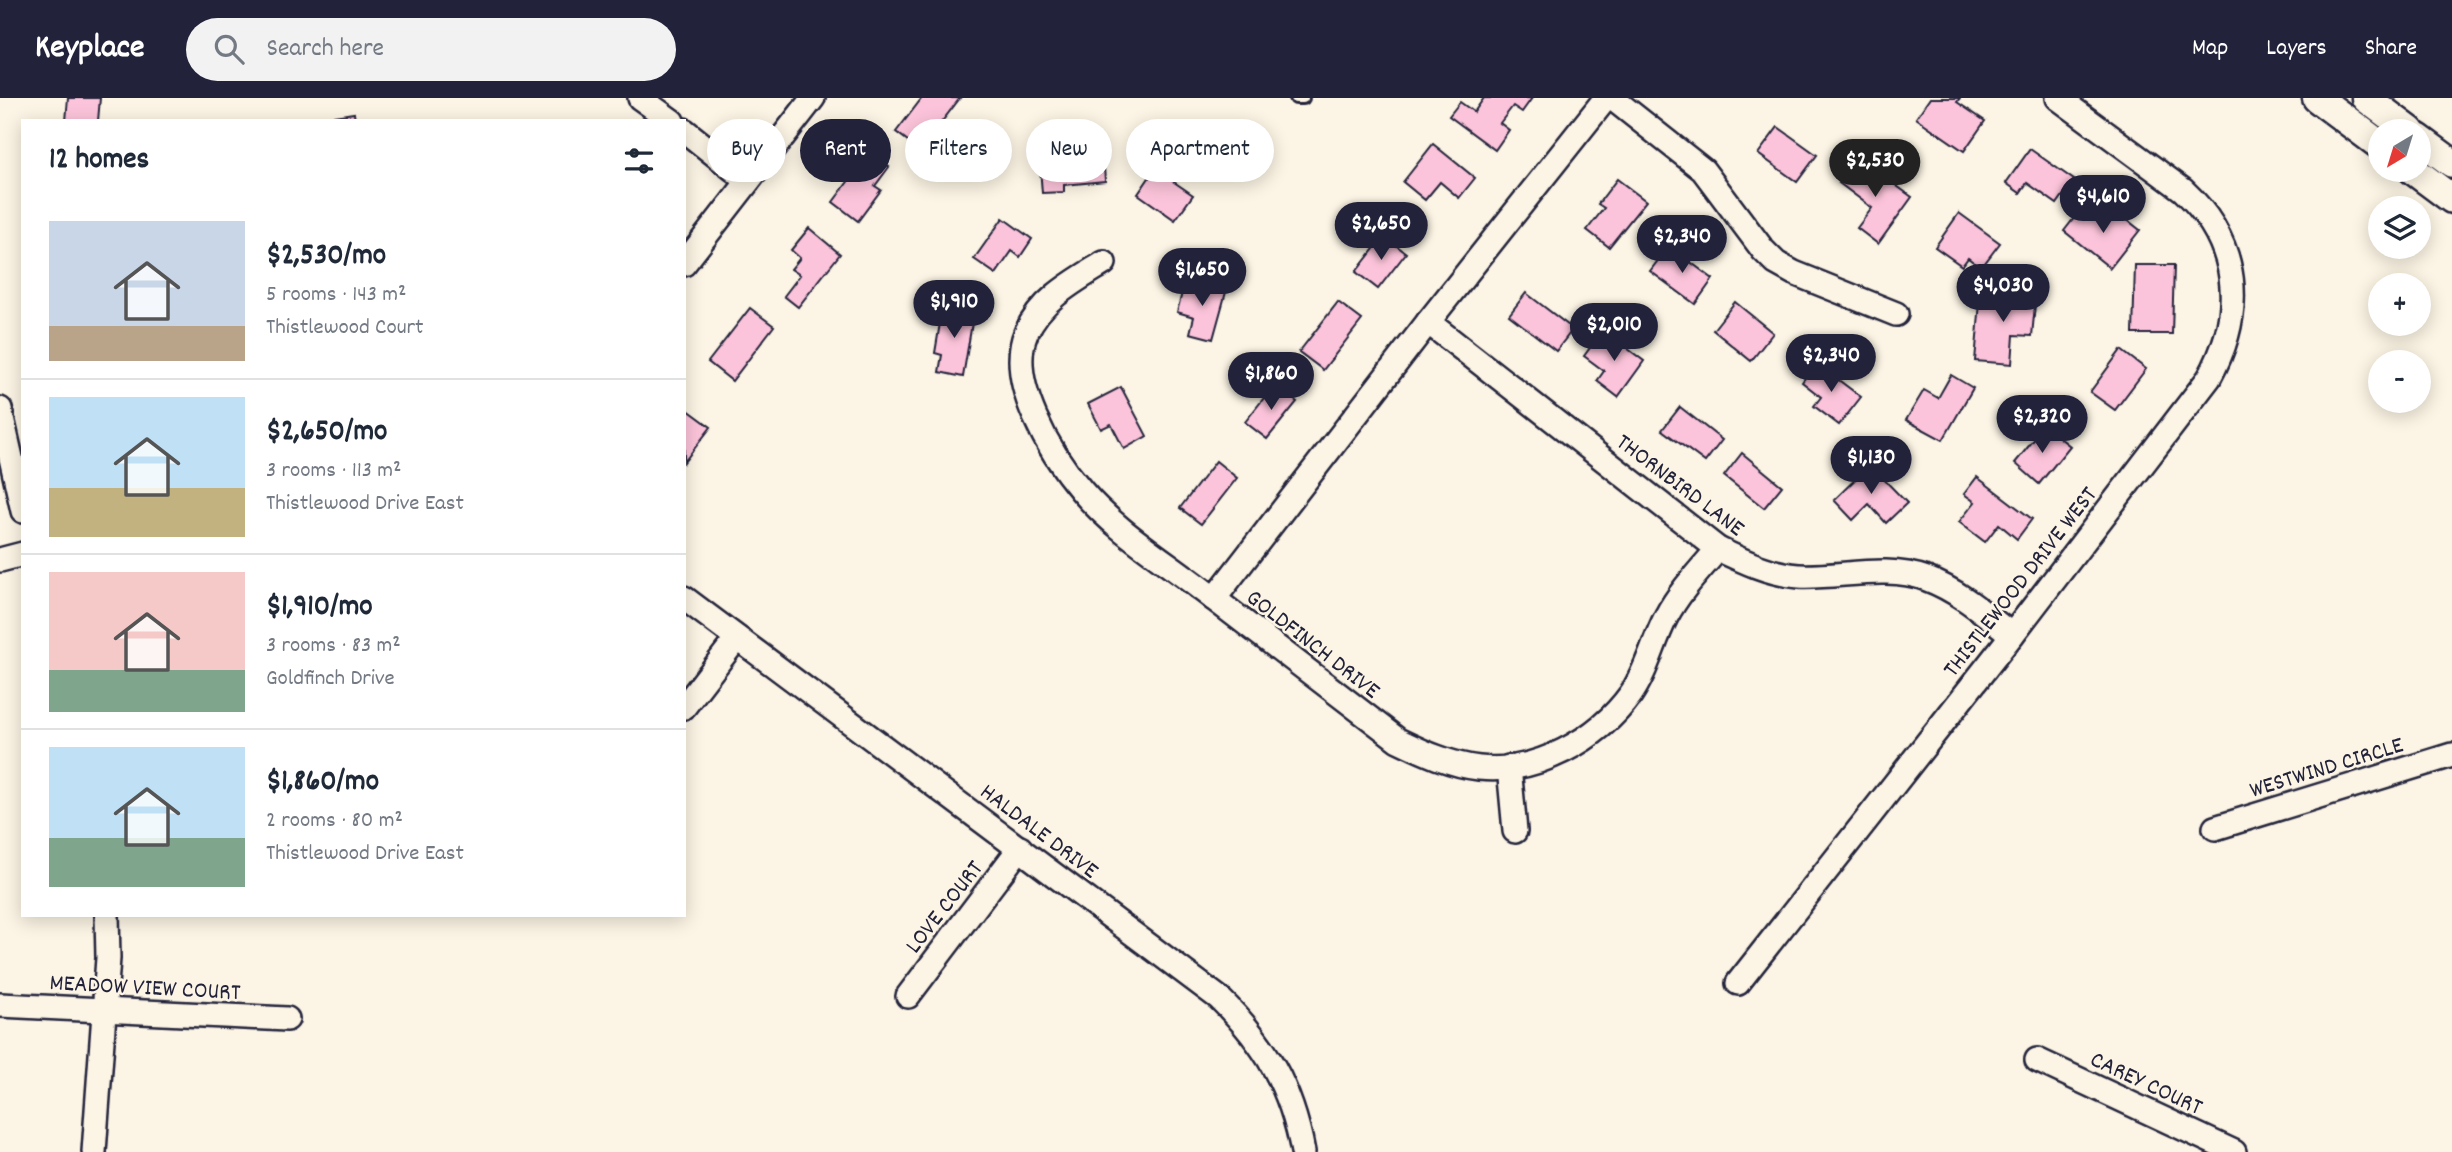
<!DOCTYPE html>
<html lang="en">
<head>
<meta charset="utf-8">
<style>
	:root { --surface:#fff; --page:#f2f2f3; --text:#1f2937; --muted:#747a83; --line:#e0e1e3; --accent:#22223b }
	body { margin:0; font-family:Dekko,sans-serif; background:var(--page); color:var(--text); height:100vh; display:flex; flex-direction:column; font-size:26px; white-space:nowrap }
	* { box-sizing:border-box; margin:0 }
	p { font-size:23px; color:var(--muted) }
	.icon { flex:none; width:38px; height:38px; fill:none; stroke:currentColor; stroke-width:2; stroke-linecap:round; stroke-linejoin:round }
	.map { position:relative; flex:1; overflow:hidden }
	.details { position:absolute; left:21px; top:21px; width:665px; height:798px; display:flex; flex-direction:column; background:var(--surface); border-radius:0px; box-shadow:0 4px 18px #0003 }
	.details>* { flex:none }
	.hud { position:absolute; left:707px; top:21px; width:665px; height:63px; display:flex; gap:14px }
	.needle { width:46px; rotate:218deg }
	.controls { position:absolute; left:2368px; top:21px; display:grid; gap:14px }
	.controls a { display:grid; place-items:center; width:63px; height:63px; border-radius:50%; background:var(--surface); box-shadow:0 4px 18px #0003; font-size:35px }
	.price { position:absolute; translate:-50% -60px; padding:0 16px; border-radius:24px; background:var(--accent); color:#fff; font-size:23px; line-height:46px; filter:drop-shadow(0 2px 4px #0008) }
	.price::after { content:''; position:absolute; left:50%; top:42px; width:21px; height:16px; margin-left:-10px; background:inherit; clip-path:polygon(0 0,100% 0,50% 100%) }
	.price.active { background:#222; color:#fff }
	ul { padding:0; list-style:none }
	li { display:flex; align-items:center; gap:21px; height:175px; padding:0 28px }
	li+li { border-top:2px solid var(--line) }
	li span { display:grid; place-items:center; flex:none; width:196px; height:140px; border-radius:0px; color:#555 }
	li>.icon { margin-inline-start:auto }
	span .icon { width:84px; height:84px; fill:#fffc; stroke-width:1 }
	li b { font-size:30px }
	h2 { display:flex; justify-content:space-between; align-items:center; height:84px; padding:0 28px; font-size:30px }
	.chip { padding:0 24px; border-radius:32px; background:var(--surface); box-shadow:0 4px 18px #0003; font-size:24px; line-height:63px }
	.chip.active { background:var(--accent); color:#fff }
	header { display:flex; align-items:center; gap:42px; box-sizing:border-box; height:98px; padding:0 35px; background:var(--accent); color:#fff }
	header strong { font-size:33px }
	nav { display:flex; gap:38px; margin-inline-start:auto; font-size:24px }
	.search { width:490px; height:63px; background:var(--page); display:flex; align-items:center; gap:18px; box-sizing:border-box; padding:0 24px; border-radius:38px; color:var(--muted); font-size:26px }
	.map>svg:first-child { display:block }
</style>
</head>
<body>
<header>
<strong>Keyplace</strong>
<div class="search"><svg class="icon" aria-label="search" viewBox="0 0 24 24"><circle cx="10" cy="10" r="6"/><path d="M15 15l6 6"/></svg>Search here</div>
<nav><a>Map</a><a>Layers</a><a>Share</a></nav>
</header>
<div class="map">
<svg width="2452" height="1054" viewBox="0 0 2452 1054">
	<rect width="100%" height="100%" fill="#fcf5e5"/>
	<filter id="ink" filterUnits="userSpaceOnUse"><feTurbulence type="fractalNoise" baseFrequency=".0143" numOctaves="2"/><feDisplacementMap in="SourceGraphic" scale="14" xChannelSelector="R" yChannelSelector="G"/><feConvolveMatrix kernelMatrix="1 2 1 2 8 2 1 2 1" color-interpolation-filters="sRGB"/></filter>
	<g filter="url(#ink)">
		<g fill="#fcc4da" stroke="#22223b" stroke-width="2">
			<path d="M68 0H100L98 23H66Z"/>
			<path d="M922 0H960L920 52 896 34Z"/>
			<path d="M1484 0H1532L1522 14 1513 8 1500 25 1509 32 1495 52 1449 18 1460 4 1474 14Z"/>
			<path d="M1930 0H1960L1957 4 1985 23 1964 53 1916 20Z"/>
			<path d="M354 15 355 23H328L327 19Z"/>
			<path d="M1778 29 1817 57 1797 84 1758 56Z"/>
			<path d="M1433 46 1475 80 1459 100 1440 84 1425 102 1403 84Z"/>
			<path d="M2030 51 2074 82 2057 106 2027 85 2020 95 2006 85Z"/>
			<path d="M870 54 889 69 875 88 881 92 858 123 833 104Z"/>
			<path d="M1103 55 1105 83 1064 87V94L1042 95 1040 69 1059 67V58Z"/>
			<path d="M1858 60 1912 99 1878 146 1857 130 1872 110 1839 85Z"/>
			<path d="M1155 71 1193 97 1175 122 1138 96Z"/>
			<path d="M1617 81 1646 103 1609 149 1587 132 1604 110 1598 106Z"/>
			<path d="M2111 109 2140 132 2110 170 2064 133 2082 110 2100 124Z"/>
			<path d="M1959 115 2000 145 1981 170 1968 160 1962 168 1935 149Z"/>
			<path d="M1003 120 1032 141 1020 159 1012 153 996 176 974 161Z"/>
			<path d="M809 130 840 156 798 209 784 198 800 177 791 171 800 160 791 152Z"/>
			<path d="M1384 138 1406 155 1378 191 1356 174Z"/>
			<path d="M1669 148 1713 181 1695 206 1650 173Z"/>
			<path d="M2135 167H2174L2172 236H2133Z"/>
			<path d="M1185 183 1226 194 1213 241 1190 235 1194 219 1177 214Z"/>
			<path d="M1981 192 2036 196 2032 238 2014 237 2012 266 1975 263Z"/>
			<path d="M1526 195 1573 231 1556 253 1509 217Z"/>
			<path d="M1338 204 1362 222 1323 272 1299 254Z"/>
			<path d="M1735 204 1773 235 1751 263 1713 232Z"/>
			<path d="M943 207 974 213 963 279 939 274 942 257 935 255Z"/>
			<path d="M750 210 774 228 732 283 708 264Z"/>
			<path d="M1603 232 1644 263 1618 299 1597 283 1604 273 1584 258Z"/>
			<path d="M2121 252 2146 271 2115 312 2090 294Z"/>
			<path d="M1816 265 1861 299 1839 327 1814 308 1821 299 1802 284Z"/>
			<path d="M1951 277 1973 290 1943 342 1906 322 1924 292 1938 300Z"/>
			<path d="M1275 286 1297 304 1267 341 1245 324Z"/>
			<path d="M1121 289 1147 338 1124 351 1111 326 1101 331 1088 306Z"/>
			<path d="M684 309 711 329 684 364Z"/>
			<path d="M1680 309 1722 342 1705 364 1662 332Z"/>
			<path d="M2045 328 2070 348 2039 386 2015 365Z"/>
			<path d="M1742 355 1782 388 1764 410 1724 378Z"/>
			<path d="M1216 363 1237 380 1201 426 1180 410Z"/>
			<path d="M1870 367 1907 405 1886 425 1869 406 1853 422 1834 402Z"/>
			<path d="M1977 379 2032 421 2017 441 1999 426 1985 444 1959 424 1975 404 1964 396Z"/>
		</g>
		<g fill="none" stroke-linecap="round" stroke-linejoin="round">
			<defs>
				<path id="service" d="M1296 0H1303"/>
				<g id="minor">
					<path d="M640 0 672 23"/>
					<path d="M1612 0 1703 72 1763 152 1776 165 1794 175 1896 216"/>
					<path d="M684 32 748 83"/>
					<path d="M1104 165C1075 183 1041 201 1026 235 1006 283 1051 357 1082 393 1113 430 1158 458 1196 487 1264 539 1331 591 1398 642 1423 654 1451 667 1479 670 1536 676 1598 642 1631 596 1647 573 1653 544 1666 519 1679 494 1700 472 1718 451"/>
					<path d="M684 166 813 0"/>
					<path d="M1428 224 1718 451C1743 463 1770 476 1799 478 1840 480 1886 466 1927 481 1959 493 1985 516 2012 537"/>
					<path d="M0 311 23 413"/>
					<path d="M0 462 23 456"/>
					<path d="M684 500 1219 900C1266 946 1291 989 1303 1054"/>
					<path d="M1214 501 1428 224 1606 0"/>
					<path d="M684 609 737 540"/>
					<path d="M1509 669 1515 733"/>
					<path d="M2215 730 2452 657"/>
					<path d="M1738 885 2012 537 2209 280C2246 213 2240 145 2183 92L2058 0"/>
					<path d="M908 898 1020 750"/>
					<path d="M0 907 287 921"/>
					<path d="M2037 962 2234 1054"/>
					<path d="M94 1054 108 860 107 817"/>
				</g>
				<g id="tertiary">
					<path d="M2317 0 2380 47"/>
					<path d="M2366 0 2410 33"/>
					<path d="M2418 40 2452 65"/>
					<path d="M2413 72 2452 101"/>
				</g>
			</defs>
			<use href="#service" stroke="#22223b" stroke-width="16"/>
			<use href="#minor" stroke="#22223b" stroke-width="28"/>
			<use href="#tertiary" stroke="#22223b" stroke-width="33"/>
			<use href="#service" stroke="#fcf5e5" stroke-width="10"/>
			<use href="#minor" stroke="#fcf5e5" stroke-width="23"/>
			<use href="#tertiary" stroke="#fcf5e5" stroke-width="28"/>
		</g>
	</g>
	<g text-anchor="middle" stroke-width="5" stroke-linejoin="round" paint-order="stroke">
		<g font-size="24" fill="#22223b" stroke="#fcf5e5">
			<text transform="translate(1681 386) rotate(37)" y="8">THORNBIRD LANE</text>
			<text transform="translate(2019 483) rotate(-52)" y="8">THISTLEWOOD DRIVE WEST</text>
			<text transform="translate(1314 545) rotate(38)" y="8">GOLDFINCH DRIVE</text>
			<text transform="translate(2326 668) rotate(-17)" y="8">WESTWIND CIRCLE</text>
			<text transform="translate(1040 732) rotate(37)" y="8">HALDALE DRIVE</text>
			<text transform="translate(943 808) rotate(-52)" y="8">LOVE COURT</text>
			<text transform="translate(145 888) rotate(3)" y="8">MEADOW VIEW COURT</text>
			<text transform="translate(2147 984) rotate(25)" y="8">CAREY COURT</text>
		</g>
	</g>
</svg>
<div class="controls">
<a><svg class="needle" viewBox="-14 -14 28 28"><path d="M0-13l5 13h-10z" fill="#e53935"/><path d="M0 13l5-13h-10z" fill="#747a83"/></svg></a>
<a><svg class="icon" aria-label="layers" viewBox="0 0 24 24"><path d="M12 4l9 5-9 5-9-5zM3 14l9 5 9-5"/></svg></a>
<a>+</a>
<a>−</a>
</div>
<b class="price active" style="left:1875px;top:101px">$2,530</b>
<b class="price" style="left:2103px;top:137px">$4,610</b>
<b class="price" style="left:1381px;top:164px">$2,650</b>
<b class="price" style="left:1682px;top:177px">$2,340</b>
<b class="price" style="left:1202px;top:210px">$1,650</b>
<b class="price" style="left:2003px;top:226px">$4,030</b>
<b class="price" style="left:954px;top:242px">$1,910</b>
<b class="price" style="left:1614px;top:265px">$2,010</b>
<b class="price" style="left:1831px;top:296px">$2,340</b>
<b class="price" style="left:1271px;top:314px">$1,860</b>
<b class="price" style="left:2042px;top:357px">$2,320</b>
<b class="price" style="left:1871px;top:398px">$1,130</b>
<div class="hud">
<a class="chip">Buy</a>
<a class="chip active">Rent</a>
<a class="chip">Filters</a>
<a class="chip">New</a>
<a class="chip">Apartment</a>
</div>
<section class="details">
<h2>12 homes<svg class="icon" aria-label="filters" viewBox="0 0 24 24"><path d="M4 7h16M4 17h16"/><circle cx="9" cy="7" r="2"/><circle cx="15" cy="17" r="2"/></svg></h2>
<ul>
<li><span style="background:linear-gradient(#c9d6e8 75%,#b9a48a 0)"><svg class="icon" aria-label="home" viewBox="0 0 24 24"><path d="M3 11l9-7 9 7M6 9v11h12V9"/></svg></span><div><b>$2,530/mo</b><p>5 rooms · 143 m²</p><p>Thistlewood Court</p></div></li>
<li><span style="background:linear-gradient(#bfe0f5 65%,#c2b280 0)"><svg class="icon" aria-label="home" viewBox="0 0 24 24"><path d="M3 11l9-7 9 7M6 9v11h12V9"/></svg></span><div><b>$2,650/mo</b><p>3 rooms · 113 m²</p><p>Thistlewood Drive East</p></div></li>
<li><span style="background:linear-gradient(#f6c9c9 70%,#7fa58c 0)"><svg class="icon" aria-label="home" viewBox="0 0 24 24"><path d="M3 11l9-7 9 7M6 9v11h12V9"/></svg></span><div><b>$1,910/mo</b><p>3 rooms · 83 m²</p><p>Goldfinch Drive</p></div></li>
<li><span style="background:linear-gradient(#bfe0f5 65%,#7fa58c 0)"><svg class="icon" aria-label="home" viewBox="0 0 24 24"><path d="M3 11l9-7 9 7M6 9v11h12V9"/></svg></span><div><b>$1,860/mo</b><p>2 rooms · 80 m²</p><p>Thistlewood Drive East</p></div></li>
</ul>
</section>
</div>
</body>
</html>
